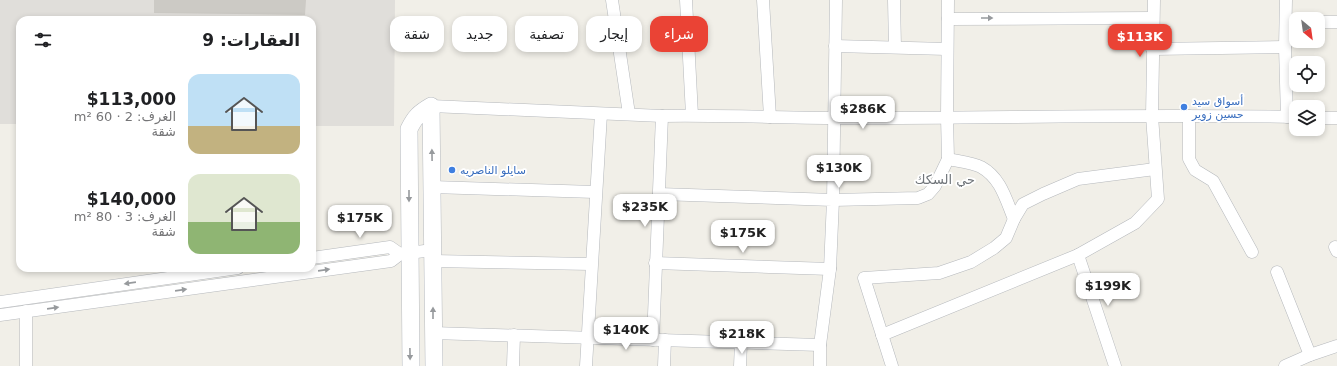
<!DOCTYPE html>
<html lang="ar">
<head>
<meta charset="utf-8">
<style>
	:root { --surface:#fff; --page:#f6f6f6; --text:#202124; --muted:#757577; --accent:#ea4335 }
	body { margin:0; font-family:"DejaVu Sans",Cairo,sans-serif; background:var(--page); color:var(--text); direction:rtl; height:100vh; display:flex; flex-direction:column; font-size:15px; white-space:nowrap }
	* { box-sizing:border-box; margin:0 }
	p { font-size:13px; color:var(--muted) }
	.icon { flex:none; width:22px; height:22px; fill:none; stroke:currentColor; stroke-width:2; stroke-linecap:round; stroke-linejoin:round }
	.map { position:relative; flex:1; overflow:hidden; direction:ltr }
	.drawer { position:absolute; left:16px; top:16px; width:300px; height:256px; display:flex; flex-direction:column; background:var(--surface); border-radius:12px; box-shadow:0 2px 6px #0003; direction:rtl }
	.drawer>* { flex:none }
	.banner { position:absolute; left:328px; top:16px; width:380px; height:36px; direction:rtl; display:flex; gap:8px }
	.needle { width:26px; rotate:151deg }
	.buttons { position:absolute; left:1289px; top:12px; display:grid; gap:8px }
	.buttons a { display:grid; place-items:center; width:36px; height:36px; border-radius:8px; background:var(--surface); box-shadow:0 2px 6px #0003; font-size:20px }
	.price { position:absolute; translate:-50% -34px; padding:0 9px; border-radius:8px; background:#fff; color:#222; font-size:13px; line-height:26px; filter:drop-shadow(0 1px 2px #0008) }
	.price::after { content:''; position:absolute; left:50%; top:24px; width:12px; height:9px; margin-left:-6px; background:inherit; clip-path:polygon(0 0,100% 0,50% 100%) }
	.price.current { background:var(--accent); color:#fff }
	ul { padding:0; list-style:none }
	li { display:flex; align-items:center; gap:12px; height:100px; padding:0 16px }
	li span { display:grid; place-items:center; flex:none; width:112px; height:80px; border-radius:12px; color:#555 }
	li>.icon { margin-inline-start:auto }
	span .icon { width:48px; height:48px; fill:#fffc; stroke-width:1 }
	li b { font-size:17px }
	h2 { display:flex; justify-content:space-between; align-items:center; height:48px; padding:0 16px; font-size:17px }
	.pill { padding:0 14px; border-radius:12px; background:var(--surface); box-shadow:0 2px 6px #0003; font-size:14px; line-height:36px }
	.pill.current { background:var(--accent); color:#fff }
	.map>svg:first-child { display:block }
</style>
</head>
<body>
<div class="map">
<svg width="1337" height="366" viewBox="0 0 1337 366">
	<rect width="100%" height="100%" fill="#f1efe8"/>
	<path fill="#e0deda" d="M0 0H395L394 126H312V20H20V124H0Z"/>
	<path fill="#cccac5" d="M154 0H306L305 15 154 13Z"/>
	<g fill="none" stroke-linecap="round" stroke-linejoin="round">
		<defs>
			<g id="street">
				<path d="M612 0 629 114"/>
				<path d="M686 0 692 115"/>
				<path d="M763 0 770 117"/>
				<path d="M836 0 833 200 918 198 928 194 935 186 948 159 947 117 948 0"/>
				<path d="M894 0 895 47"/>
				<path d="M1286 0 1285 47 1287 117"/>
				<path d="M948 19 1153 18"/>
				<path d="M1318 22H1337"/>
				<path d="M835 46 947 49"/>
				<path d="M1152 49 1285 47"/>
				<path d="M431 106 662 116C725 115 787 118 850 118 999 118 1147 114 1296 117"/>
				<path d="M1189 116V159L1195 170 1213 181 1252 252"/>
				<path d="M1318 118H1337"/>
				<path d="M948 159C957 161 973 163 981 167 1001 178 1006 200 1014 219"/>
				<path d="M432 187 595 192"/>
				<path d="M659 194 833 200 830 269 820 345V366"/>
				<path d="M1335 247 1337 251"/>
				<path d="M1078 255 1115 366"/>
				<path d="M312 258 390 247 400 254"/>
				<path d="M433 261 591 264"/>
				<path d="M655 263 830 269"/>
				<path d="M1277 272 1310 355"/>
				<path d="M0 302 238 268"/>
				<path d="M26 311V366"/>
				<path d="M0 315 391 261 400 254 433 250"/>
				<path d="M433 333 820 345"/>
				<path d="M882 335 1078 255 1135 223 1158 199 1152 116 1154 0"/>
				<path d="M653 340 662 116"/>
				<path d="M513 366 514 335"/>
				<path d="M586 366 601 114"/>
				<path d="M664 366 665 340"/>
				<path d="M740 366 741 343"/>
				<path d="M892 366 864 278 939 273 971 262 994 248 1006 238 1014 219 1023 204 1043 194 1078 179 1155 169"/>
				<path d="M1285 366 1310 355 1337 346"/>
			</g>
			<path id="secondary" d="M411 366 409 129C415 117 419 113 431 106L434 366"/>
		</defs>
		<use href="#street" stroke="#b5b8bc" stroke-width="13"/>
		<use href="#secondary" stroke="#b6babf" stroke-width="18"/>
		<use href="#street" stroke="#fff" stroke-width="12"/>
		<use href="#secondary" stroke="#fff" stroke-width="17"/>
	</g>
	<defs><path id="oneway-solid" d="M-6-.8H1V-3.2L6.5 0L1 3.2V.8H-6Z"/></defs>
	<g fill="#979a9d">
		<use href="#oneway-solid" transform="translate(987 18)"/>
		<use href="#oneway-solid" transform="translate(432 155) rotate(-91)"/>
		<use href="#oneway-solid" transform="translate(409 196) rotate(90)"/>
		<use href="#oneway-solid" transform="translate(324 270) rotate(-8)"/>
		<use href="#oneway-solid" transform="translate(130 283) rotate(172)"/>
		<use href="#oneway-solid" transform="translate(181 290) rotate(-8)"/>
		<use href="#oneway-solid" transform="translate(53 308) rotate(-8)"/>
		<use href="#oneway-solid" transform="translate(433 313) rotate(-90)"/>
		<use href="#oneway-solid" transform="translate(410 354) rotate(89)"/>
	</g>
	<g fill="#3f7fe0" stroke="#fff" stroke-width="1.5">
		<circle cx="1184" cy="107" r="4"/>
		<circle cx="452" cy="170" r="4"/>
	</g>
	<g text-anchor="middle" stroke-width="3.5" stroke-linejoin="round" paint-order="stroke">
		<g font-size="11" fill="#366cbe" stroke="#fff" text-anchor="start">
			<text x="1192" y="105">أسواق سيد<tspan x="1192" dy="13">حسين زوير</tspan></text>
			<text x="460" y="174">سايلو الناصريه</text>
		</g>
		<g font-size="13" fill="#70757a" stroke="#fff">
			<text x="945" y="184">حي السكك</text>
		</g>
	</g>
</svg>
<div class="buttons">
<a><svg class="needle" viewBox="-14 -14 28 28"><path d="M0-13l5 13h-10z" fill="#e53935"/><path d="M0 13l5-13h-10z" fill="#757577"/></svg></a>
<a><svg class="icon" aria-label="locate" viewBox="0 0 24 24"><circle cx="12" cy="12" r="6"/><path d="M12 2v4M12 18v4M2 12h4M18 12h4"/></svg></a>
<a><svg class="icon" aria-label="layers" viewBox="0 0 24 24"><path d="M12 4l9 5-9 5-9-5zM3 14l9 5 9-5"/></svg></a>
</div>
<b class="price current" style="left:1140px;top:58px">$113K</b>
<b class="price" style="left:863px;top:130px">$286K</b>
<b class="price" style="left:839px;top:189px">$130K</b>
<b class="price" style="left:645px;top:228px">$235K</b>
<b class="price" style="left:360px;top:239px">$175K</b>
<b class="price" style="left:743px;top:254px">$175K</b>
<b class="price" style="left:1108px;top:307px">$199K</b>
<b class="price" style="left:626px;top:351px">$140K</b>
<b class="price" style="left:742px;top:355px">$218K</b>
<div class="banner">
<a class="pill current">شراء</a>
<a class="pill">إيجار</a>
<a class="pill">تصفية</a>
<a class="pill">جديد</a>
<a class="pill">شقة</a>
</div>
<section class="drawer">
<h2>العقارات: 9<svg class="icon" aria-label="filters" viewBox="0 0 24 24"><path d="M4 7h16M4 17h16"/><circle cx="9" cy="7" r="2"/><circle cx="15" cy="17" r="2"/></svg></h2>
<ul>
<li><span style="background:linear-gradient(#bfe0f5 65%,#c2b280 0)"><svg class="icon" aria-label="home" viewBox="0 0 24 24"><path d="M3 11l9-7 9 7M6 9v11h12V9"/></svg></span><div><b>$113,000</b><p>الغرف: 2 · 60 m²</p><p>شقة</p></div></li>
<li><span style="background:linear-gradient(#dfe7d0 60%,#8fb573 0)"><svg class="icon" aria-label="home" viewBox="0 0 24 24"><path d="M3 11l9-7 9 7M6 9v11h12V9"/></svg></span><div><b>$140,000</b><p>الغرف: 3 · 80 m²</p><p>شقة</p></div></li>
</ul>
</section>
</div>
</body>
</html>
